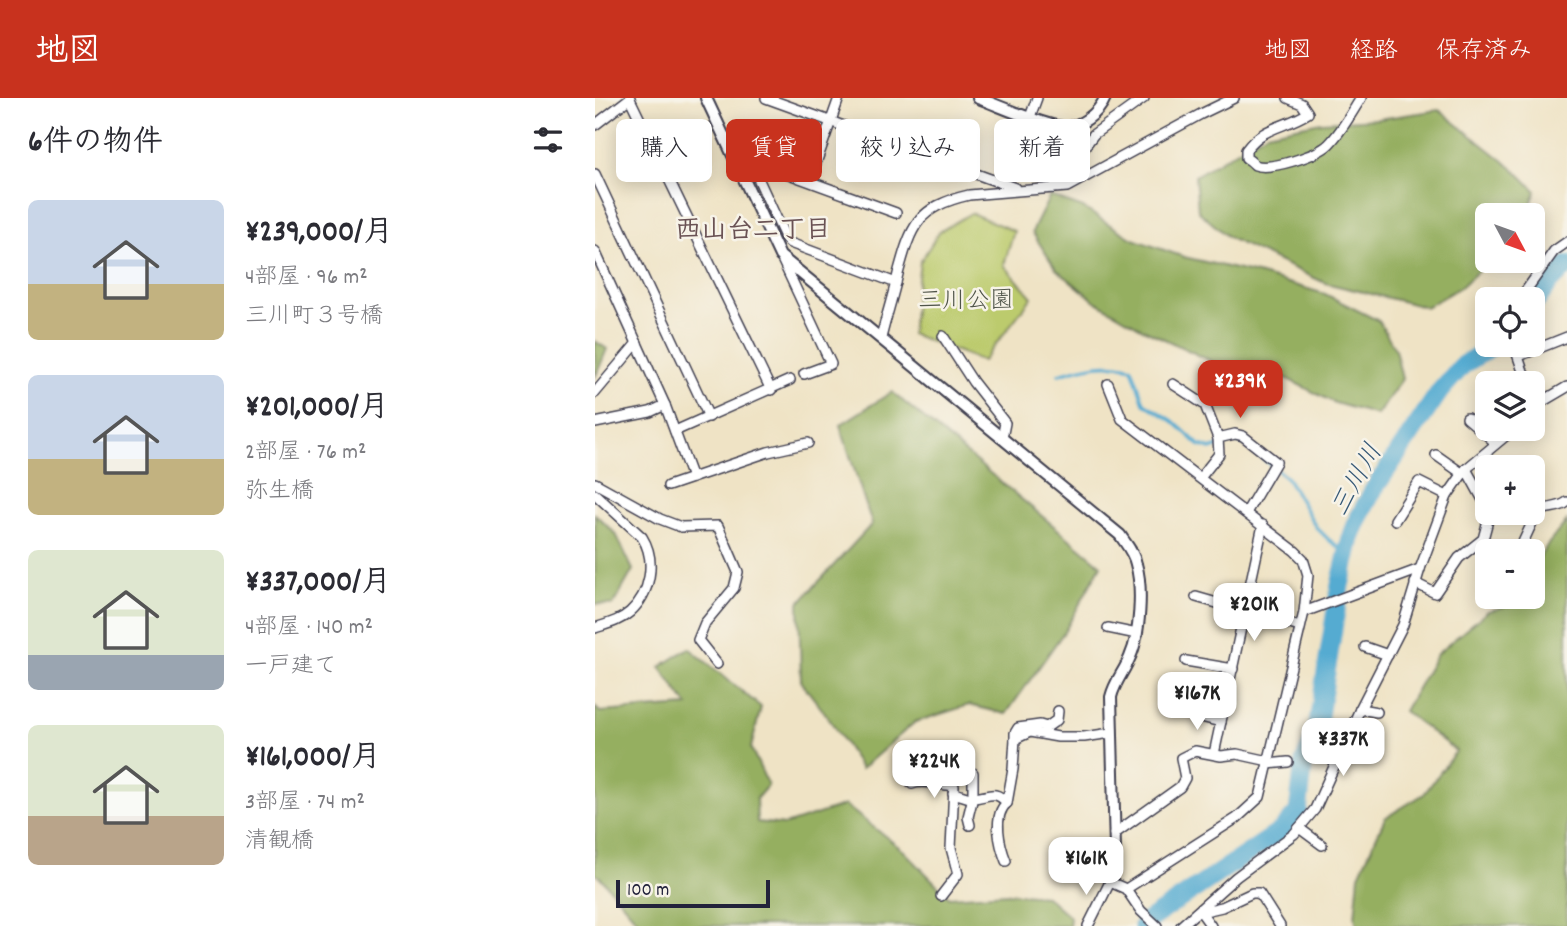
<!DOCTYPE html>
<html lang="ja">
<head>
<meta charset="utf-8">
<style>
	:root { --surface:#fff; --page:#f7f7f7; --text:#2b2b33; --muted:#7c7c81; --accent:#c8321e }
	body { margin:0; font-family:Dekko,"Klee One",sans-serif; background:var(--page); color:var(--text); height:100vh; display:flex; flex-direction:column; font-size:26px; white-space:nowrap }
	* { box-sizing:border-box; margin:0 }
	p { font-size:23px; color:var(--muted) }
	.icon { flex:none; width:38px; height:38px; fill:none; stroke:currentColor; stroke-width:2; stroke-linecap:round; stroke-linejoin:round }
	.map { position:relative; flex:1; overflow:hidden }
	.panel { display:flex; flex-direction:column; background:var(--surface); width:595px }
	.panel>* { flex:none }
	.top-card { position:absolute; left:21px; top:21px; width:665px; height:63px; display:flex; gap:14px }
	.needle { width:46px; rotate:131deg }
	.tools { position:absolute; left:880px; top:105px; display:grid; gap:14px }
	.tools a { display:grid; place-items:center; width:70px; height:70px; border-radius:10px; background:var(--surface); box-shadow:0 4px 18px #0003; font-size:35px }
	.scale { position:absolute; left:21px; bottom:18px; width:154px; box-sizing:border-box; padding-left:7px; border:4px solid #22223b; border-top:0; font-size:19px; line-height:24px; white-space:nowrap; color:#22223b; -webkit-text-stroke:5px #f7f3e8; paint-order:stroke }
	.price { position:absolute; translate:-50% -60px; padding:0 16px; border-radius:14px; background:#fff; color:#222; font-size:23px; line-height:46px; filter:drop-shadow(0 2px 4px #0008) }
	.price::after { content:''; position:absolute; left:50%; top:42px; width:21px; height:16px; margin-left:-10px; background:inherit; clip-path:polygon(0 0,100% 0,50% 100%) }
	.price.current { background:var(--accent); color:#fff }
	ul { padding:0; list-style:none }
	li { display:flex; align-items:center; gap:21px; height:175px; padding:0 28px }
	li span { display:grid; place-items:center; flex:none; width:196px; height:140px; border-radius:10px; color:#555 }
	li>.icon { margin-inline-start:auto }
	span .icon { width:84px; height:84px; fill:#fffc; stroke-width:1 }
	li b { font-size:30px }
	h2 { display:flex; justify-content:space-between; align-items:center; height:84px; padding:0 28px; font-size:30px }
	.chip { padding:0 24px; border-radius:10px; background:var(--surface); box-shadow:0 4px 18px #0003; font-size:24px; line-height:63px }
	.chip.current { background:var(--accent); color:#fff }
	header { display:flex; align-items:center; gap:42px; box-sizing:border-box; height:98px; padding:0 35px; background:var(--accent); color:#fff }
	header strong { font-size:33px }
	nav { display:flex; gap:38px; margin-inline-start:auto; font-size:24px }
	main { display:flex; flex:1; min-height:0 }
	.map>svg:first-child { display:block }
</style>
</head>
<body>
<header>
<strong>地図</strong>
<nav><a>地図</a><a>経路</a><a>保存済み</a></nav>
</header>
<main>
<section class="panel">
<h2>6件の物件<svg class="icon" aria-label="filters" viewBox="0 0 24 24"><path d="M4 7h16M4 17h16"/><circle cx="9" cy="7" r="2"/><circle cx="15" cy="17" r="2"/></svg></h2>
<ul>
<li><span style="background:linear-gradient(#c9d6e8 60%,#c2b280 0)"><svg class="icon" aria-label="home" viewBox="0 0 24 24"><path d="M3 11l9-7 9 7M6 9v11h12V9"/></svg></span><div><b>¥239,000/月</b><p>4部屋 · 96 m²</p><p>三川町３号橋</p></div></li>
<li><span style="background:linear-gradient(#c9d6e8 60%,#c2b280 0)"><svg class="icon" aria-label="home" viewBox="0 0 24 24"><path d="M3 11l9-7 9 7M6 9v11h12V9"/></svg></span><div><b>¥201,000/月</b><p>2部屋 · 76 m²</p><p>弥生橋</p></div></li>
<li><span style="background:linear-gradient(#dfe7d0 75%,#9aa5b1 0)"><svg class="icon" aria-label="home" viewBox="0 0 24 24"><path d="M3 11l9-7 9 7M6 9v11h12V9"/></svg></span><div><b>¥337,000/月</b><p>4部屋 · 140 m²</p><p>一戸建て</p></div></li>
<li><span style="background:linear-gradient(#dfe7d0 65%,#b9a48a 0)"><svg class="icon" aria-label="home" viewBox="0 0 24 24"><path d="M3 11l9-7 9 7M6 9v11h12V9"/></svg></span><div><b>¥161,000/月</b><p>3部屋 · 74 m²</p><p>清観橋</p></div></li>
</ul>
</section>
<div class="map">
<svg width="972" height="828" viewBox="0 0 972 828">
	<rect width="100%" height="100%" fill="#f7f3e8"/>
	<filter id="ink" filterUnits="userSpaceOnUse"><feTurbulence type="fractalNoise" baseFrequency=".0143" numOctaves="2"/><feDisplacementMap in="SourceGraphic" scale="14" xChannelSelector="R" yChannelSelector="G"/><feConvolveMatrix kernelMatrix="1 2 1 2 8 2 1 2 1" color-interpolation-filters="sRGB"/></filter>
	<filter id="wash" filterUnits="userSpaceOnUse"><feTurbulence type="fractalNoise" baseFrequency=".00686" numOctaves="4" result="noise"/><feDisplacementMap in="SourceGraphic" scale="28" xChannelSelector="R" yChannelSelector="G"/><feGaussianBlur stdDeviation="1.57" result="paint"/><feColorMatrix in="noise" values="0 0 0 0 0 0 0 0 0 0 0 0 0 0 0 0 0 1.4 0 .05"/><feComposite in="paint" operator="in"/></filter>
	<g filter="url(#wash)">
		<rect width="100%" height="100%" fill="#efe3c5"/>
		<path fill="#bccb6d" stroke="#6f7654" stroke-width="2" d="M376 115 419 133 409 167 437 199 388 263 316 236 325 164 344 134Z"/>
		<g fill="#95af60" stroke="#5c684e" stroke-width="2">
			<path d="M844 12 920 72 941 93 932 117H892L894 163 867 188 831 209 730 185 634 140 603 113 600 78 671 35 726 24 783 21Z"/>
			<path d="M455 98 488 110 538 141 589 159 662 176 730 196 784 223 800 251 807 281 782 317 740 305 667 268 635 272 548 231 500 203 461 171 437 134Z"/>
			<path d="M0 243 12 251 0 280Z"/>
			<path d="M297 294 506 467 471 531 411 616 374 607 320 624 266 671 233 619 206 584 204 505 277 426 245 327Z"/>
			<path d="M0 416 21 436 38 472 18 507 0 506Z"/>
			<path d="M972 423V828H762L760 819 764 777 790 720 829 696 861 653 809 613 842 556 893 513 931 504 933 499H938C938 459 948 452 972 423Z"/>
			<path d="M94 550 166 609 156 650 173 687 161 701 162 724 190 727 250 707 309 753 354 799 412 795 451 798 475 819 474 828H47L6 780 0 776V609L5 614 93 608 65 569Z"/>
		</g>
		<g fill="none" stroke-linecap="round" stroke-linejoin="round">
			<path stroke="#54abd1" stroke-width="3.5" d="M464 276C488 269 512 262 537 270L549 305 578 323 604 347 616 351 637 343 649 345 692 380 721 429 734 442 745 450 754 452"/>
			<g stroke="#54abd1" stroke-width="19">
				<path d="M938 208 955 184 972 167"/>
				<path d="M548 828 551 824 687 732 703 714 709 663 721 637 745 487 756 440 764 419 779 391 845 293 868 267 899 247"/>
			</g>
		</g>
	</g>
	<g filter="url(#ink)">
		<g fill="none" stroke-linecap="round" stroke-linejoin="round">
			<defs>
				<g id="minor">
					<path d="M171 0 420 90"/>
					<path d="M693 0 707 6 713 15C690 30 668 28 651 52V60C653 61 659 66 660 67 675 73 723 57 734 46 747 33 756 16 766 0"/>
					<path d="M35 1 176 292"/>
					<path d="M435 19 442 0"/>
					<path d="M0 27 35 0"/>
					<path d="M0 76 114 319"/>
					<path d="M215 82 244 0"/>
					<path d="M458 90 499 36 549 0"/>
					<path d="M0 153 70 307 97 380"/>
					<path d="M186 159 236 266 209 276"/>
					<path d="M301 185 195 145 191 141 157 67 158 63 301 115"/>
					<path d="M925 201 959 153 972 144"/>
					<path d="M348 238 378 284 410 325 407 340"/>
					<path d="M286 240C291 219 298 198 303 176 316 128 322 109 374 97L472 89 606 16 639 0"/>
					<path d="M919 247 932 285"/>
					<path d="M924 258 972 239"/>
					<path d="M513 286 527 321 700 453 708 461 713 477 709 514 665 699 642 720 531 791"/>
					<path d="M578 286 610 307 623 340"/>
					<path d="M0 295 42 245"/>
					<path d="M938 309 972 289"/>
					<path d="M872 320 901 345"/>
					<path d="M0 325 55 314 70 307"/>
					<path d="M80 333 195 282"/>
					<path d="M841 357 868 376"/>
					<path d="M871 371 892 409"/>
					<path d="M605 380 624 356 623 340 640 336 648 338 681 364 651 415"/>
					<path d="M0 385 65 421 86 429 123 428 143 474 139 490 110 525 103 542 122 566"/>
					<path d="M73 388 173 354 213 345"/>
					<path d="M0 396 47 439C62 463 55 496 35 514 25 523 12 526 0 530"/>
					<path d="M800 422 824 384 852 398"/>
					<path d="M888 441 895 453"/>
					<path d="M924 453 942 414C952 408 964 411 972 404"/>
					<path d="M820 485 840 495 864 460 888 441 895 415"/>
					<path d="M601 499 705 529"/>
					<path d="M709 514 825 471"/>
					<path d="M513 530 542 536"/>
					<path d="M770 549 793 557"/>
					<path d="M591 563 638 571"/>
					<path d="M765 611 782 614"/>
					<path d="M585 614 626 624"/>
					<path d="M420 641V635L423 630 445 627 452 629 462 622 463 613"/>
					<path d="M619 656 668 427"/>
					<path d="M673 666 693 664"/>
					<path d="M317 686C329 681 345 687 359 688L356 750 363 776 346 798"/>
					<path d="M358 695C364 696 370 699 375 700 392 701 398 689 412 705L418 671 420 641 435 634 463 639H489L516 635"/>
					<path d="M375 727 373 719 378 699V675"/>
					<path d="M704 730 727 747"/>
					<path d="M519 736 585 689 590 680 586 660 600 653 626 658 642 656 674 663"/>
					<path d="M411 763C405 748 397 717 412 705"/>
					<path d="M606 814 616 828"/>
					<path d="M601 815 627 809 657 795H664L685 828"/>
					<path d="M493 828 515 784 531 791 546 813 562 828"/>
					<path d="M586 828 641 779 699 736 720 711 765 611 808 527 825 471 852 398 871 371 919 331"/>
				</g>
				<g id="tertiary">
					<path d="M111 0 185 158 525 437C531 446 539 455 541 466 548 490 545 537 535 559 529 574 520 583 516 599L520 751 515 784"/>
					<path d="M383 0C405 8 444 26 467 29 484 31 504 15 510 0"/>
				</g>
			</defs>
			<use href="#minor" stroke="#413f50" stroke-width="12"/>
			<use href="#tertiary" stroke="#413f50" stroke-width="14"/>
			<use href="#minor" stroke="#fff" stroke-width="9"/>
			<use href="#tertiary" stroke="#fff" stroke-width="10"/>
		</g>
	</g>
	<g text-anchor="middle" stroke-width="5" stroke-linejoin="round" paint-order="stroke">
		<g font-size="24" fill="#50554a" stroke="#f7f3e8">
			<text x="371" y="209">三川公園</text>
		</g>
		<g font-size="26" font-weight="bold" fill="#6a5254" stroke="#f7f3e8">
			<text x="158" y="139">西山台二丁目</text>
		</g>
		<g font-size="26" font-style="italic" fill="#365977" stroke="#f7f3e8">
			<text transform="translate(760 381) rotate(-61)" y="9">三川川</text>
		</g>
	</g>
</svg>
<div class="tools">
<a><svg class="needle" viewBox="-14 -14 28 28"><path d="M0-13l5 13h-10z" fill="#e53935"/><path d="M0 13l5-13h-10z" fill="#7c7c81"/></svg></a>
<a><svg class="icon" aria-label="locate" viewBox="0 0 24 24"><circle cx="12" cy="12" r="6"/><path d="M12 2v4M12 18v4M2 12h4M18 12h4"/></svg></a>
<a><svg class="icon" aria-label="layers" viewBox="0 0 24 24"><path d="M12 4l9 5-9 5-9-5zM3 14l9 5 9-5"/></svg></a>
<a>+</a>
<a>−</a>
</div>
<div class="scale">100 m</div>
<b class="price current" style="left:645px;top:322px">¥239K</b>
<b class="price" style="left:659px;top:545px">¥201K</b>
<b class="price" style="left:602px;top:634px">¥167K</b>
<b class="price" style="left:748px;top:680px">¥337K</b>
<b class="price" style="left:339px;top:702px">¥224K</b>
<b class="price" style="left:491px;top:799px">¥161K</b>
<div class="top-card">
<a class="chip">購入</a>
<a class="chip current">賃貸</a>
<a class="chip">絞り込み</a>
<a class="chip">新着</a>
</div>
</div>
</main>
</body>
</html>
